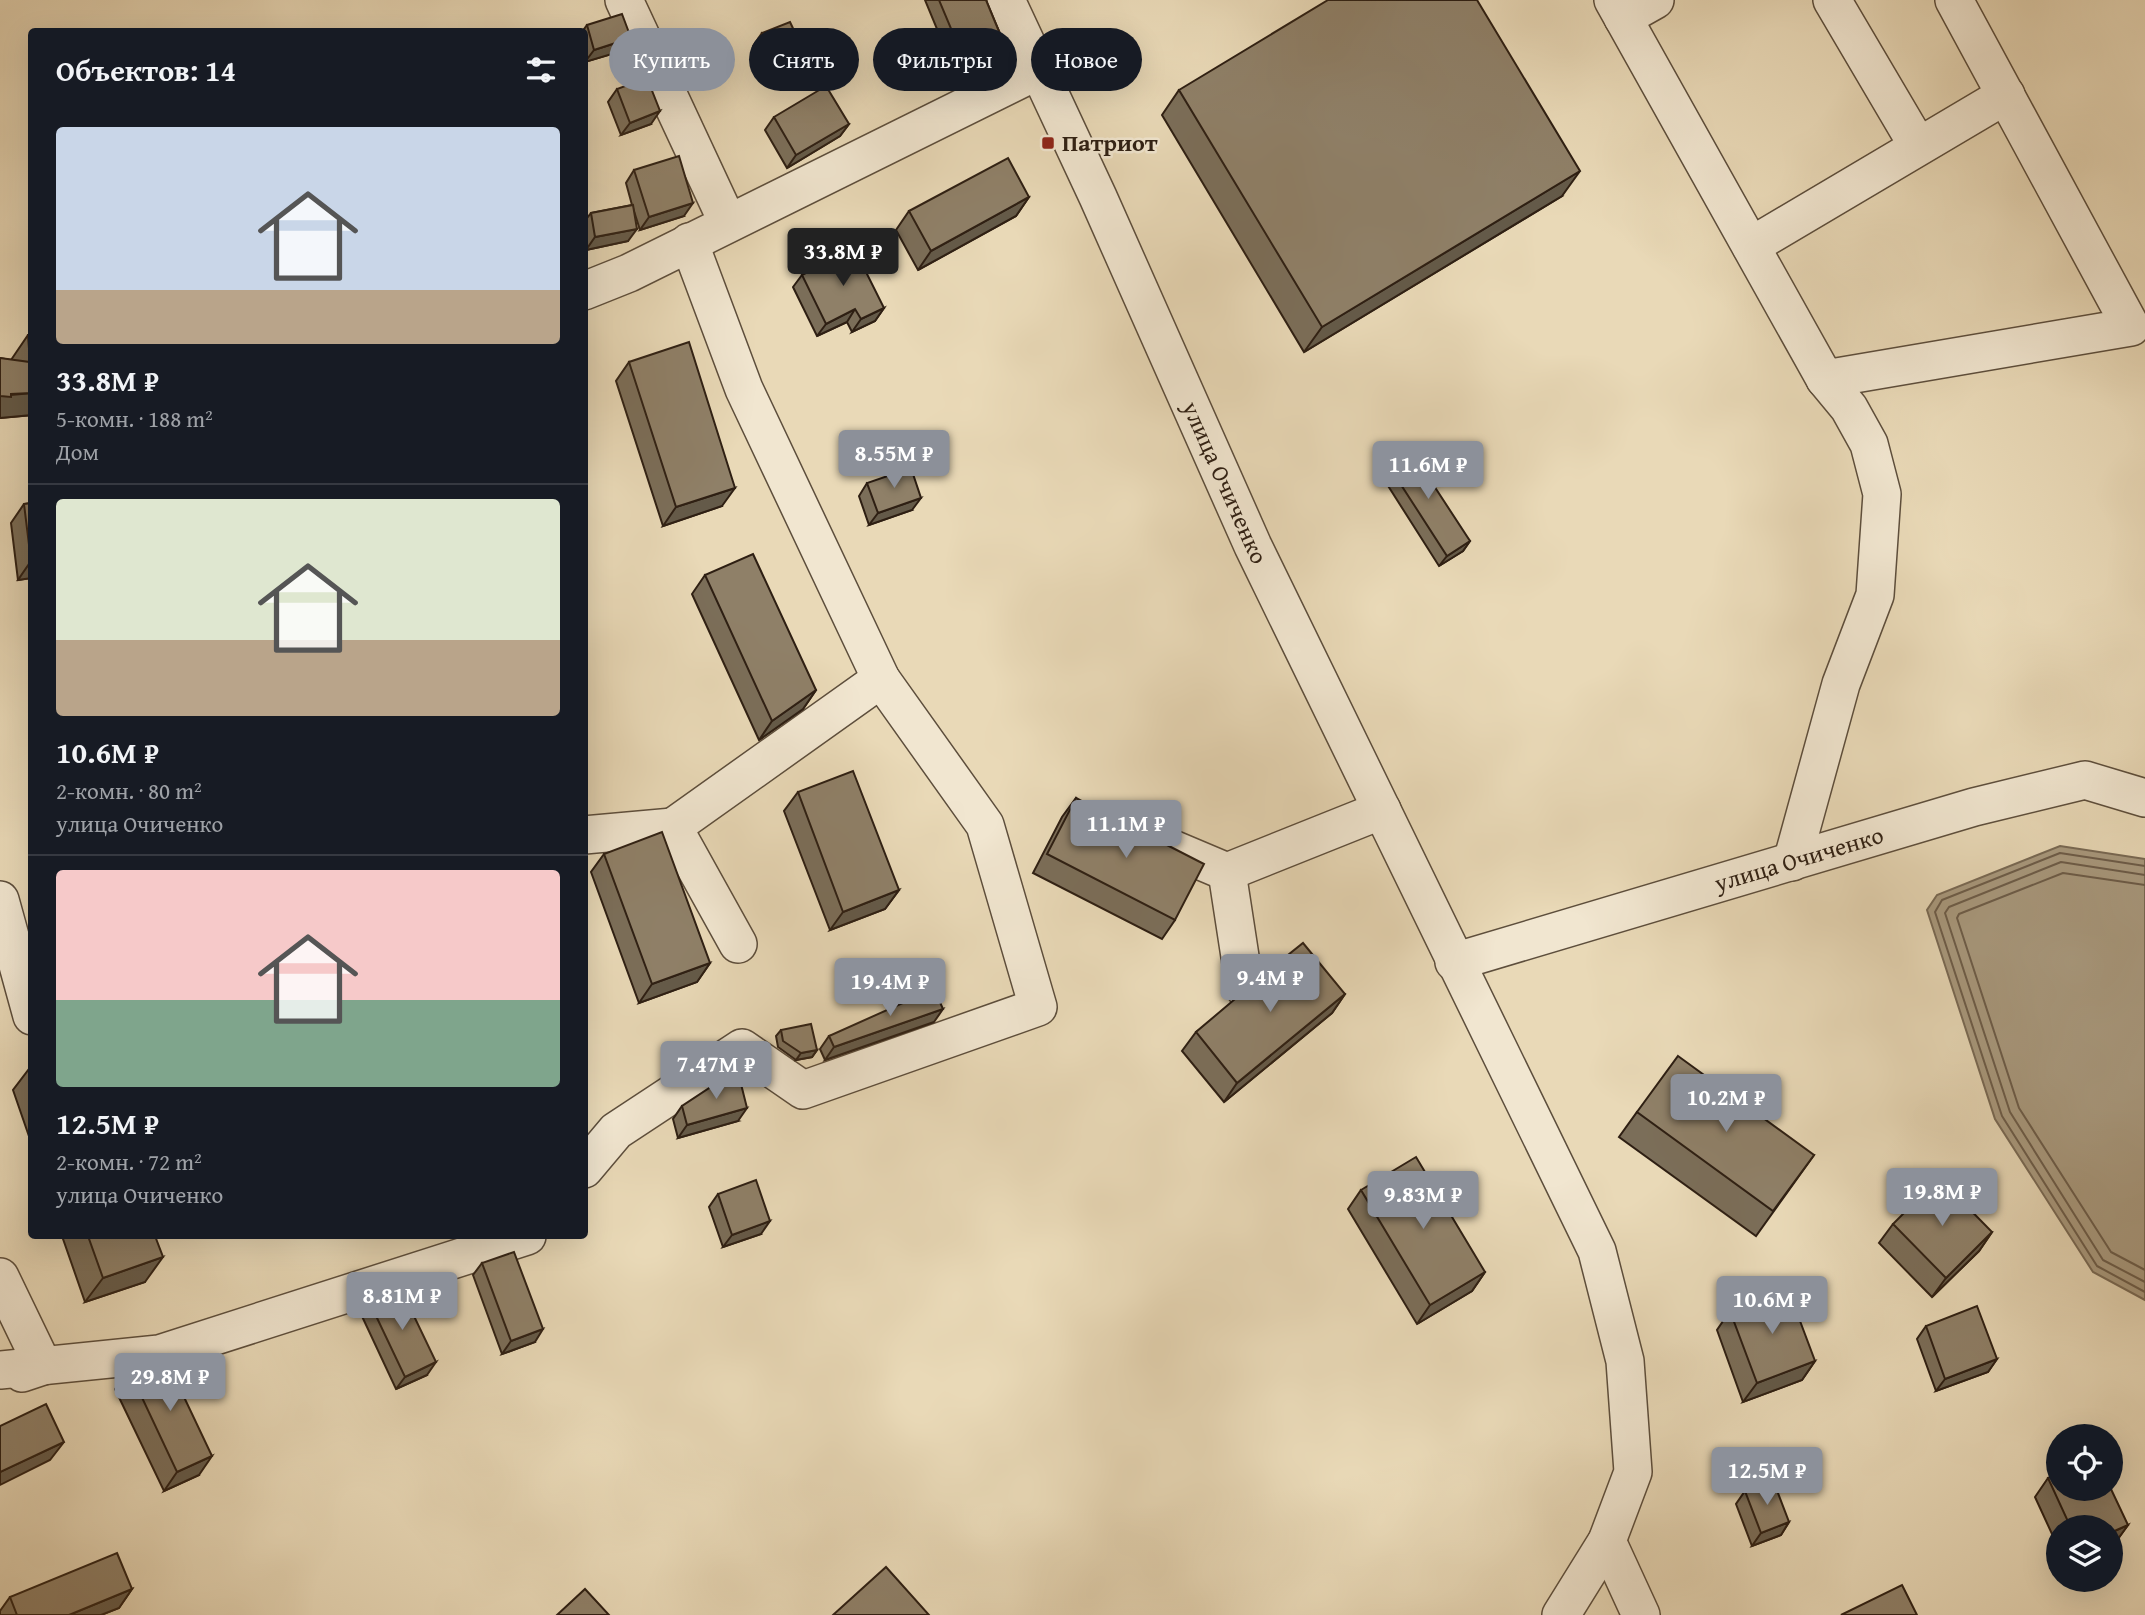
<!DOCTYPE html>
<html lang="ru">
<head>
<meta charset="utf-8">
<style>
	:root { --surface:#171b24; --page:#20242c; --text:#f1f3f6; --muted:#9ea1a6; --line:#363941; --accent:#8c9099 }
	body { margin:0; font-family:"Gentium Book Plus",serif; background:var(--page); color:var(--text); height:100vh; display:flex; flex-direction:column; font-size:26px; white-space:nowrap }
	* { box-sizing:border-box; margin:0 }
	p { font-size:23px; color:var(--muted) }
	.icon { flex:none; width:38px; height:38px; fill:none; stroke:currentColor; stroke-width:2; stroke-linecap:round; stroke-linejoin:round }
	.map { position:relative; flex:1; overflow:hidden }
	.sheet { position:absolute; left:28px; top:28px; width:560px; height:1211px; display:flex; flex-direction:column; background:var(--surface); border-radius:7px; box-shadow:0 7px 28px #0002 }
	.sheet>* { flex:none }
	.top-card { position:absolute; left:609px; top:28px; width:665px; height:63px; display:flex; gap:14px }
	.controls { position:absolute; left:2046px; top:1424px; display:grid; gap:14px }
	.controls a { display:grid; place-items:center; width:77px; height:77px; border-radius:50%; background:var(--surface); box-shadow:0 7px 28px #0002; font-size:35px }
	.price { position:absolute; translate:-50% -60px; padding:0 16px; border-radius:7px; background:var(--accent); color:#fff; font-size:23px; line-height:46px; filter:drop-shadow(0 2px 4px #0008) }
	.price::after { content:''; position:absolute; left:50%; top:42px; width:21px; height:16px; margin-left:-10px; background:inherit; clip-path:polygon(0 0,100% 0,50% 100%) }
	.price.active { background:#222; color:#fff }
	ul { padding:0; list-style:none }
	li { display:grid; align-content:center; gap:14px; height:371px; padding:0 28px }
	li+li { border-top:2px solid var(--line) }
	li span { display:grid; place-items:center; height:217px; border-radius:7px; color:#555 }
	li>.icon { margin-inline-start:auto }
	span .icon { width:126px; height:126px; fill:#fffc; stroke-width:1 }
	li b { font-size:30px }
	h2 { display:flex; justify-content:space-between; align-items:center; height:84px; padding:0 28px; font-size:30px }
	.chip { padding:0 24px; border-radius:32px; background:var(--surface); box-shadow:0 7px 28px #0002; font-size:24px; line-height:63px }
	.chip.active { background:var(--accent); color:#fff }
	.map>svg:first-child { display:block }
</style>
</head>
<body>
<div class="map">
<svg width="2145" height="1615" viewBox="0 0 2145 1615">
	<rect width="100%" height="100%" fill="#e9d9b7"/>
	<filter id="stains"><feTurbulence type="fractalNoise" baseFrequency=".00286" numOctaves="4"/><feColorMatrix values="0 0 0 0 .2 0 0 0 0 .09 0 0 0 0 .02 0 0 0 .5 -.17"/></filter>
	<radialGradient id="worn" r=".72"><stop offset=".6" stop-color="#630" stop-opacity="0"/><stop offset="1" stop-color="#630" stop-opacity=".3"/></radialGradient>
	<path fill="#a99a7f" stroke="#786954" stroke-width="2" d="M2060 846 2145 859V1300L2093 1272 1995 1119 1927 910 1937 895Z"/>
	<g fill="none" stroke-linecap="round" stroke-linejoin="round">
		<g stroke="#6c5c49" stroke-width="2">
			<path d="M2145 866 2060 853 1942 900 1935 912 2002 1116 2097 1266 2145 1292"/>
			<path d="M2145 875 2061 862 1949 907 1945 913 2010 1112 2103 1260 2145 1282"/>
			<path d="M2145 885 2063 873 1959 914 1957 918 2019 1108 2111 1252 2145 1270"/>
		</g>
		<defs>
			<g id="minor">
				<path d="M624 0 728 223"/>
				<path id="s1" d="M1006 0 1098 197 1253 546 1597 1251 1625 1361 1633 1472 1607 1541 1561 1615"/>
				<path d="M1613 0 1825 379 2131 327 1954 0"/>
				<path d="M1832 0 1918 146"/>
				<path d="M1623 18 1655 0"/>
				<path d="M1751 246 2006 95"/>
				<path d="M584 291 629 273 1039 70"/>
				<path d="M1137 834 1227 872 1382 810"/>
				<path d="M584 835 673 827"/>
				<path d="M1792 862 1841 684 1875 595 1882 494 1869 444 1849 408 1825 379"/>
				<path d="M1227 872 1245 989"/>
				<path d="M0 900 32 1016"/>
				<path d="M738 944 673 827 881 679"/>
				<path id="s2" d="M1454 962 1974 807 2085 780 2145 798"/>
				<path d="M584 1169 616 1131 742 1048 803 1090 1038 1007 985 825 881 679 744 389 689 242"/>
				<path d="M0 1277 43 1366 22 1373"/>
				<path d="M0 1370 159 1354 527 1236"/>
				<path d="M1607 1541 1641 1615"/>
			</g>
		</defs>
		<use href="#minor" stroke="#5d4e3c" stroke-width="40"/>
		<use href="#minor" stroke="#f1e6d0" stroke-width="37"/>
	</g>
	<g fill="#7b6e59" stroke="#2e1f13" stroke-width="2">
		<path d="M925 0H986L1005 46 996 59 956 75Z"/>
		<path d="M587 25 631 38 622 51 585 62 584 32H582Z"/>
		<path d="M762 33 790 53 764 67 753 46Z"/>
		<path d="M617 89 651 124 621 135 608 102Z"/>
		<path d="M1179 90 1562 196 1304 352 1162 115Z"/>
		<path d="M774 117 849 124 840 136 787 168 765 130Z"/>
		<path d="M634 170 684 216 640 230 633 208 628 241 586 250 584 240V222L591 213 632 205 626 183Z"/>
		<path d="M1029 197 1016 216 918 270 896 230 909 211Z"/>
		<path d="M802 275 884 308 875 321 852 332 847 322 817 336 793 287Z"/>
		<path d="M28 335H32V415L0 418V358L11 360Z"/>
		<path d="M629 362 722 506 663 526 616 381Z"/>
		<path d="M1385 460 1470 541 1463 551 1439 566 1378 470Z"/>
		<path d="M867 483 912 510 869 525 859 496Z"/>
		<path d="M32 503V578L18 580 11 523 24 504Z"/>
		<path d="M705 575 816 690 803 709 759 740 692 594Z"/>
		<path d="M798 792 899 890 885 909 830 930 784 811Z"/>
		<path d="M1076 798 1175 920 1162 939 1033 873 1062 817Z"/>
		<path d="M604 854 710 963 697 982 639 1003 591 872Z"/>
		<path d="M1278 963 1345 994 1332 1013 1224 1102 1182 1051 1196 1032 1265 989V982Z"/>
		<path d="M934 1022 825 1060 820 1049 829 1036Z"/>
		<path d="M781 1030 817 1050 812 1057 796 1060 778 1047 776 1036Z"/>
		<path d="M32 1065V1145L13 1090Z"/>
		<path d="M682 1106 738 1121 678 1138 673 1119Z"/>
		<path d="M1637 1112 1814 1155 1756 1236 1619 1137Z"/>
		<path d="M1361 1190 1485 1272 1472 1291 1417 1324 1348 1209Z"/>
		<path d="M718 1194 761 1234 723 1247 709 1207Z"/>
		<path d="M1893 1224 1992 1232 1979 1251 1932 1297 1879 1243Z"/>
		<path d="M62 1236H155L145 1282 85 1302Z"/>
		<path d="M482 1263 535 1342 502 1354 473 1275Z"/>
		<path d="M368 1299 427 1375 396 1389 360 1312Z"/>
		<path d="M1730 1311 1815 1361 1802 1380 1743 1402 1717 1330Z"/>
		<path d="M1926 1326 1997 1359 1988 1372 1936 1391 1917 1339Z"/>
		<path d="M129 1370 199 1475 164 1491 115 1389Z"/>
		<path d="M2048 1478 2128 1525 2115 1543 2110 1545V1528H2058V1547L2035 1497Z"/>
		<path d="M1745 1491 1789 1522 1781 1535 1752 1546 1736 1504Z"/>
		<path d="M132 1589 119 1608 101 1615H0V1611L10 1597Z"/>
	</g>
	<g fill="#645a49" stroke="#2e1f13" stroke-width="2">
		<path d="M631 38 622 51 585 62 594 50Z"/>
		<path d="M799 41 790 53 764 67 773 54Z"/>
		<path d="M1005 46 996 59 956 75 965 62Z"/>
		<path d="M660 111 651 124 621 135 630 123Z"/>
		<path d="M849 124 840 136 787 168 796 155Z"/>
		<path d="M1580 171 1562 196 1304 352 1322 327Z"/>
		<path d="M1029 197 1016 216 918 270 931 251Z"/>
		<path d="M693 203 684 216 640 230 649 217Z"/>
		<path d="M637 229 628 241 586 250 595 237Z"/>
		<path d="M884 308 875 321 852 332 861 319Z"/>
		<path d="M855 309 847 322 817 336 826 324Z"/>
		<path d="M32 393V415L0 418V396Z"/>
		<path d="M735 488 722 506 663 526 676 507Z"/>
		<path d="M921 498 912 510 869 525 878 513Z"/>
		<path d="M1470 541 1463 551 1439 566 1447 556Z"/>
		<path d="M32 561V578L18 580 31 561Z"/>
		<path d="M816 690 803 709 759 740 772 721Z"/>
		<path d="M899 890 885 909 830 930 843 912Z"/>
		<path d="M710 963 697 982 639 1003 652 984Z"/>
		<path d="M1345 994 1332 1013 1224 1102 1237 1083Z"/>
		<path d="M943 1009 934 1022 825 1060 834 1047Z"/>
		<path d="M817 1050 812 1057 796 1060 801 1053Z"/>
		<path d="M747 1108 738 1121 678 1138 687 1125Z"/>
		<path d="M770 1221 761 1234 723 1247 732 1235Z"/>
		<path d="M1992 1232 1979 1251 1932 1297 1946 1278Z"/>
		<path d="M163 1257 145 1282 85 1302 103 1278Z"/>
		<path d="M1485 1272 1472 1291 1417 1324 1430 1305Z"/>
		<path d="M543 1329 535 1342 502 1354 511 1341Z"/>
		<path d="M1997 1359 1988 1372 1936 1391 1945 1379Z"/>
		<path d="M1815 1361 1802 1380 1743 1402 1757 1383Z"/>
		<path d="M436 1362 427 1375 396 1389 405 1377Z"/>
		<path d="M64 1442 50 1460 0 1485V1472Z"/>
		<path d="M212 1456 199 1475 164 1491 177 1472Z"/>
		<path d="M1789 1522 1781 1535 1752 1546 1761 1533Z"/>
		<path d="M2128 1525 2115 1543 2110 1545V1533Z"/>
		<path d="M132 1589 119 1608 101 1615H69Z"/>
	</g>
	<g fill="#8f8068" stroke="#2e1f13" stroke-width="2">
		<path d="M939 0H986L1005 46 965 62Z"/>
		<path d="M1328 0H1477L1580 171 1322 327 1179 90Z"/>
		<path d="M622 14 631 38 594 50 587 25Z"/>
		<path d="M790 22 799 41 773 54 762 33Z"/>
		<path d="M647 78 660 111 630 123 617 89Z"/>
		<path d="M826 86 849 124 796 155 774 117Z"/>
		<path d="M679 156 693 203 649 217 634 170Z"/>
		<path d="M1008 158 1029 197 931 251 909 211Z"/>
		<path d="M633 205 637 229 595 237 591 213Z"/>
		<path d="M854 248 884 308 861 319 855 309 826 324 802 275Z"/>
		<path d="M28 335H32V393L11 394V397L0 396V358L30 362Z"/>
		<path d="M689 342 735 488 676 507 629 362Z"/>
		<path d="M1408 446 1470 541 1447 556 1385 460Z"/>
		<path d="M911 468 921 498 878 513 867 483Z"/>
		<path d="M32 503V561H31L24 504Z"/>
		<path d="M753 554 816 690 772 721 705 575Z"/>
		<path d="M853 771 899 890 843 912 798 792Z"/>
		<path d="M1076 798 1102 812 1112 821 1165 844 1204 864 1175 920 1047 854Z"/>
		<path d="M662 832 710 963 652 984 604 854Z"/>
		<path d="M1303 943 1345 994 1237 1083 1196 1032 1248 988 1261 991 1272 986 1278 977V963Z"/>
		<path d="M934 989 943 1009 834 1047 829 1036Z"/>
		<path d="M811 1024 817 1050 801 1053 783 1041 781 1030Z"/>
		<path d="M1678 1056 1814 1155 1773 1211 1637 1112Z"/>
		<path d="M738 1072 747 1108 687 1125 682 1106 729 1075Z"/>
		<path d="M1416 1157 1485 1272 1430 1305 1361 1190Z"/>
		<path d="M1939 1178 1992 1232 1946 1278 1893 1224Z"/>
		<path d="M756 1180 770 1221 732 1235 718 1194Z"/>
		<path d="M88 1236H155L163 1257 103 1278Z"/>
		<path d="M514 1252 543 1329 511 1341 482 1263Z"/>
		<path d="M401 1289 436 1362 405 1377 368 1299Z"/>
		<path d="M1788 1289 1815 1361 1757 1383 1730 1311Z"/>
		<path d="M1977 1306 1997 1359 1945 1379 1926 1326Z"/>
		<path d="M165 1357 212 1456 177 1472 129 1370 153 1358Z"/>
		<path d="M46 1404 64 1442 0 1472V1426Z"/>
		<path d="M2058 1474V1489H2110V1487L2128 1525 2110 1533V1528H2071L2048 1478Z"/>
		<path d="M1773 1480 1789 1522 1761 1533 1745 1491Z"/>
		<path d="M117 1553 132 1589 69 1615H17L10 1597Z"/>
		<path d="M886 1567 929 1615H833Z"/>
		<path d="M1902 1585 1917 1615H1841Z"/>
		<path d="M585 1589 609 1615H557Z"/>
	</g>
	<rect fill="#8f2418" stroke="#f1e6d0" stroke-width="2.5" x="1041" y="136" width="14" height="14" rx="3.5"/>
	<g text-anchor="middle" stroke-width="5" stroke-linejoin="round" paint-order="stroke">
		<g font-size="24" font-weight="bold" fill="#2e1f13" stroke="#f1e6d0" text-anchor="start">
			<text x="1062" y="151">Патриот</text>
		</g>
		<g font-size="24" fill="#2e1f13" stroke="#f1e6d0">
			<text dy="8" stroke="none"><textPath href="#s1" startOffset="530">улица Очиченко</textPath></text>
			<text dy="8" stroke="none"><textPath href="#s2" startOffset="360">улица Очиченко</textPath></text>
		</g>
	</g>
	<rect width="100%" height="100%" filter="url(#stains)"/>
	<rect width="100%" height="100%" fill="url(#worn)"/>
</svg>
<div class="controls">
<a><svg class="icon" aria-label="locate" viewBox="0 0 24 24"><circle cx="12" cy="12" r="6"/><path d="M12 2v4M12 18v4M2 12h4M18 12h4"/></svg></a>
<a><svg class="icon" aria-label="layers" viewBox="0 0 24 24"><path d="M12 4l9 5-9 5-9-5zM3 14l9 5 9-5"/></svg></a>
</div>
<b class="price active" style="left:843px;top:288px">33.8M ₽</b>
<b class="price" style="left:894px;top:490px">8.55M ₽</b>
<b class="price" style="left:1428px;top:501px">11.6M ₽</b>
<b class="price" style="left:1126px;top:860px">11.1M ₽</b>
<b class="price" style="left:1270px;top:1014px">9.4M ₽</b>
<b class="price" style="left:890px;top:1018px">19.4M ₽</b>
<b class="price" style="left:716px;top:1101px">7.47M ₽</b>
<b class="price" style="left:1726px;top:1134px">10.2M ₽</b>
<b class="price" style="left:1942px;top:1228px">19.8M ₽</b>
<b class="price" style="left:1423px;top:1231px">9.83M ₽</b>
<b class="price" style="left:402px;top:1332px">8.81M ₽</b>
<b class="price" style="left:1772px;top:1336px">10.6M ₽</b>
<b class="price" style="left:170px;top:1413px">29.8M ₽</b>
<b class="price" style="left:1767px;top:1507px">12.5M ₽</b>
<div class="top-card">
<a class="chip active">Купить</a>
<a class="chip">Снять</a>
<a class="chip">Фильтры</a>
<a class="chip">Новое</a>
</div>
<section class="sheet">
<h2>Объектов: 14<svg class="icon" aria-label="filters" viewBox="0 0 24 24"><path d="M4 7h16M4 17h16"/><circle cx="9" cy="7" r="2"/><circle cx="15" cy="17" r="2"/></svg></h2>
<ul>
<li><span style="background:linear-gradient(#c9d6e8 75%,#b9a48a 0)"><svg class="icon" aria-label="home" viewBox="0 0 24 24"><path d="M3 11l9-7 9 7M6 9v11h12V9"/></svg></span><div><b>33.8M ₽</b><p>5-комн. · 188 m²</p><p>Дом</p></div></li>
<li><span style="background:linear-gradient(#dfe7d0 65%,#b9a48a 0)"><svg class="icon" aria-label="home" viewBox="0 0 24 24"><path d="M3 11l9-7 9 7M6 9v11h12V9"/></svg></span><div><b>10.6M ₽</b><p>2-комн. · 80 m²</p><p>улица Очиченко</p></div></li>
<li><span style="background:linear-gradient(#f6c9c9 60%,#7fa58c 0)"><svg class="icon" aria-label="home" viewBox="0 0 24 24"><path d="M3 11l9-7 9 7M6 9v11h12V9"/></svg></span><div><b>12.5M ₽</b><p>2-комн. · 72 m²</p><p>улица Очиченко</p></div></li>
</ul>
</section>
</div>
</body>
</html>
